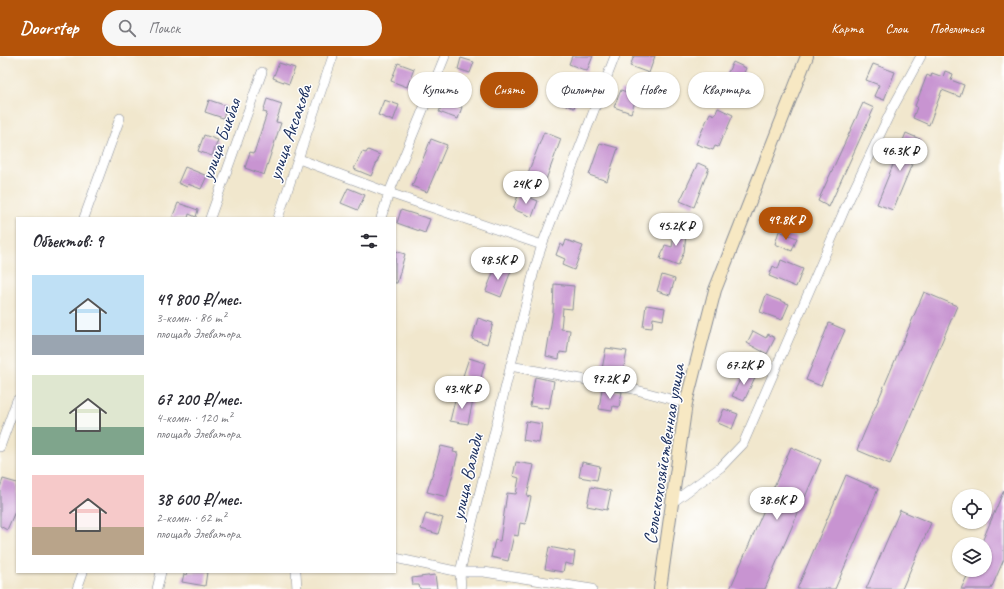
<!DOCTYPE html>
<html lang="ru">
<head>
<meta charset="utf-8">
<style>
	:root { --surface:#fff; --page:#f7f7f7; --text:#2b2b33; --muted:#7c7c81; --accent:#b45309 }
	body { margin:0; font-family:Caveat,sans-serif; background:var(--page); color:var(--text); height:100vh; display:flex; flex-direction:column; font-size:15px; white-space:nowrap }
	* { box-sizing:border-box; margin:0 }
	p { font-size:13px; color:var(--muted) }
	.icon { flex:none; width:22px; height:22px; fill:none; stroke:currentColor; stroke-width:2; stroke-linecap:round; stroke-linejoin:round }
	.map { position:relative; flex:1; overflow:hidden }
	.side { position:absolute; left:16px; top:161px; width:380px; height:356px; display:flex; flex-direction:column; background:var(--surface); border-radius:0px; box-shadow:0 1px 3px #0004 }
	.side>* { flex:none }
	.hud { position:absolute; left:408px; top:16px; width:380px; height:36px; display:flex; gap:8px }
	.controls { position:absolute; left:952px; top:433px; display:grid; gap:8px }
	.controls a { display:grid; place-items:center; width:40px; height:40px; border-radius:50%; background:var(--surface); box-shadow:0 1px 3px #0004; font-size:20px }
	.price { position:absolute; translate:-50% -34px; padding:0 9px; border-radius:14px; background:#fff; color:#222; font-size:13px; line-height:26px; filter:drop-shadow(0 1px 2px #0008) }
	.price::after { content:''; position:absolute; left:50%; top:24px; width:12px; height:9px; margin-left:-6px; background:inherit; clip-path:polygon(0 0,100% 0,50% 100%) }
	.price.current { background:var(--accent); color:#fff }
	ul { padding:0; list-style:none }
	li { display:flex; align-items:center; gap:12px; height:100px; padding:0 16px }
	li span { display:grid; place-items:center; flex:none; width:112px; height:80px; border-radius:0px; color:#555 }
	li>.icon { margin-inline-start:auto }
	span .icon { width:48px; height:48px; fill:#fffc; stroke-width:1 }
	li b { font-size:17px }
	h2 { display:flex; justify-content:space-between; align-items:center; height:48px; padding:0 16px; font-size:17px }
	.chip { padding:0 14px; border-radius:18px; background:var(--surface); box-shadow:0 1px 3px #0004; font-size:14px; line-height:36px }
	.chip.current { background:var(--accent); color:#fff }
	header { display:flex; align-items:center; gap:24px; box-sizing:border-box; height:56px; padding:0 20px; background:var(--accent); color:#fff }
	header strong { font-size:19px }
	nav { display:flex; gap:22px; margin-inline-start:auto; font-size:14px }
	.search { width:280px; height:36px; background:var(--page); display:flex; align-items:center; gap:10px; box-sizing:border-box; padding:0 14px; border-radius:22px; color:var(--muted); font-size:15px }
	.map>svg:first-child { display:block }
</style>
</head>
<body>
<header>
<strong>Doorstep</strong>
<div class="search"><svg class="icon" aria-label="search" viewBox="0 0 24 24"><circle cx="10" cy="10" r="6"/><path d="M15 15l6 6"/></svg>Поиск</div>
<nav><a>Карта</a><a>Слои</a><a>Поделиться</a></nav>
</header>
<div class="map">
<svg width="1004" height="533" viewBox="0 0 1004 533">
	<rect width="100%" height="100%" fill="#fff"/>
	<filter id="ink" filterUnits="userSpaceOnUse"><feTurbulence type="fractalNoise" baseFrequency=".025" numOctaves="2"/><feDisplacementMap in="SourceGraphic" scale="8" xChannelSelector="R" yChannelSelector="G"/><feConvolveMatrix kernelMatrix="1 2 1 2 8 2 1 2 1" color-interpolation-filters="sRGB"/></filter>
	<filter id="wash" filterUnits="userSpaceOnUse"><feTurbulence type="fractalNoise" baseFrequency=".012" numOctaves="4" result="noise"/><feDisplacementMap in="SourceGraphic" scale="16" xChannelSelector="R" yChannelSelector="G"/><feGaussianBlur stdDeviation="0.9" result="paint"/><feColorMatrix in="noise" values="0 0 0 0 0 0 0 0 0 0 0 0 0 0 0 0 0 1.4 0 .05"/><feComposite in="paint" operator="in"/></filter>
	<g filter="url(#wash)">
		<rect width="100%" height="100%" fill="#f1e7cd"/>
		<g id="blocks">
			<g fill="#c894d1">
				<path d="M572 0H593L587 15 569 8Z"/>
				<path d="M634 0H655L649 17 630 10Z"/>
				<path d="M461 2 474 6 470 17 458 13Z"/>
				<path d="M733 6 746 12 741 24 727 18Z"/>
				<path d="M279 7 295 12 289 28 273 22Z"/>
				<path d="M398 7 414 13 407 31 391 25Z"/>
				<path d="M873 8 895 16 884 44 874 40 879 29 866 24Z"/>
				<path d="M945 15 953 18 951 24 964 29 960 41 942 34 929 69 913 62 917 51 915 50 927 19 931 21 932 17 943 21Z"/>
				<path d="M734 26 746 30 743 39 740 37 738 40 730 37Z"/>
				<path d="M563 32 579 38 574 52 558 46Z"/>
				<path d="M621 34 637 40 631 57 614 51Z"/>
				<path d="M447 36 460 41 457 49 462 51 458 63 439 56Z"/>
				<path d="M267 43 282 48 276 66 281 67 264 119 245 112 250 96 254 97 267 57 263 56Z"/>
				<path d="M209 44 227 50 223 62 205 56Z"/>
				<path d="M384 44 399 49 393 65 378 59Z"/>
				<path d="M863 47 874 52 829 151 818 145Z"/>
				<path d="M718 52 733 59 724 80 723 79 718 91 715 90 713 94 696 88 710 57 715 59Z"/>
				<path d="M544 76 561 83 544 129 531 123 533 119 528 117Z"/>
				<path d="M906 77 922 84 893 154 877 148Z"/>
				<path d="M204 79 218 84 212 100 198 95Z"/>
				<path d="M431 83 447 89 427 136 412 130Z"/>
				<path d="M600 87 618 92 607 125 589 119Z"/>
				<path d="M368 94 380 99 371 120 354 113 362 96 366 97Z"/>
				<path d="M698 107 709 112 694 151 680 145Z"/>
				<path d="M185 111 207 120 201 133 188 128 187 131 178 127Z"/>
				<path d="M348 132 365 139 358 154 341 147Z"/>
				<path d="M519 137 538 145 532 161 513 153Z"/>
				<path d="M178 147 198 154 196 161 189 158 188 162H172Z"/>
				<path d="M401 154 430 163 425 177 397 167Z"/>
				<path d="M676 169 687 171 684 196 678 210 660 203 665 189 672 191Z"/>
				<path d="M779 175 797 182 792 195 775 188Z"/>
				<path d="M566 184 583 190 574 214 562 209 565 203 556 199 560 188 564 190Z"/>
				<path d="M395 195 405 198 397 227H395Z"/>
				<path d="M781 204 803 213 796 231 769 220 773 210 778 213Z"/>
				<path d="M496 209 511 215 501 241 486 235Z"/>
				<path d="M662 219 675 223 670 239 657 235Z"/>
				<path d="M554 228 574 230 572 253 563 252 561 273 570 274 567 297 560 296 559 303 546 300 553 256Z"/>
				<path d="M924 236 957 250 890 408 857 394Z"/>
				<path d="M766 239 789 248 782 264 760 256Z"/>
				<path d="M646 249 665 252 663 264 653 262 652 272 643 271Z"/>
				<path d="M478 262 493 267 487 288 472 283Z"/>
				<path d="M829 267 845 274 821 330 806 324Z"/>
				<path d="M753 275 766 282 768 278 775 282 767 298 747 287Z"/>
				<path d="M606 292 627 295 623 316 602 313Z"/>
				<path d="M469 302 485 307 480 325 463 320Z"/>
				<path d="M745 314 756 319 744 345 732 340Z"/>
				<path d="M535 321 554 325 549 353 530 350Z"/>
				<path d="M602 333 622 336 619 351 613 350 612 355 599 353Z"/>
				<path d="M456 340 473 344 468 368 450 365Z"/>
				<path d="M724 353 738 358 732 373 718 367Z"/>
				<path d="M526 365 542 368 539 387 523 384Z"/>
				<path d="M441 390 454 393 453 396 458 397 447 441 427 436Z"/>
				<path d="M791 391 821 404 765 533H730Z"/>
				<path d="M516 406 534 409 527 440 531 441 525 468 520 467 518 480 514 479 508 505 491 501 495 484 500 485 507 437 516 438 519 422 513 420Z"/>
				<path d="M582 406 600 410 597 424 579 421Z"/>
				<path d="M846 419 878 433 835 533H797Z"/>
				<path d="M3 423 17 427V451L7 474 0 470V432Z"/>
				<path d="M591 431 611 435 607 454 587 450Z"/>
				<path d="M1004 434V503L991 533H961L970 514H985V488H981Z"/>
				<path d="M900 454 931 467 902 533H866Z"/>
				<path d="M426 457 443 462 438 478 421 473Z"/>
				<path d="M549 491 575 496 573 509 565 507 563 516 545 513Z"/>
				<path d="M188 516H207L205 530 182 526 184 518 187 519Z"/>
				<path d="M435 519 437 533H420L419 529H413L412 522Z"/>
			</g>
		</g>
	</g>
	<g filter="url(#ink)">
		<use href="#blocks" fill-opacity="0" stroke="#868b96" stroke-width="1"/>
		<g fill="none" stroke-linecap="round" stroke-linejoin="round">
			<defs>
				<g id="minor">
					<path d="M299 103 389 137 542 189"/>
					<path d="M84 162 120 62"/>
					<path d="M210 162 262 16"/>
					<path d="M278 162 333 0"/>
					<path d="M381 162 389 137 445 0"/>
					<path d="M510 310 625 331 686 347"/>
					<path d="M0 391 17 344"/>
					<path d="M673 446 721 411 743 388 846 150 892 53 921 0"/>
					<path d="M395 502 460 516H484L592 533"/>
					<path d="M296 516 297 533"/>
					<path d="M77 533 83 516"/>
					<path d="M157 533 161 516"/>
					<path d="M461 533 460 516 534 215 542 189 615 0"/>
				</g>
				<path id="secondary" d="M660 533 686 347 715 234 807 0"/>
			</defs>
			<use href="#minor" stroke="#868b96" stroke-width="10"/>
			<use href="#secondary" stroke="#868b96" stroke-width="14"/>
			<use href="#minor" stroke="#fff" stroke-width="9"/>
			<use href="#secondary" stroke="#f7e8c3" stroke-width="12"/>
		</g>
	</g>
	<g text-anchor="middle" stroke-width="3" stroke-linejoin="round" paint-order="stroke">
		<g font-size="19" fill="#1b2f5e" stroke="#fff">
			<text transform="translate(289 76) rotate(-71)" y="7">улица Аксакова</text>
			<text transform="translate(220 83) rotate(-70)" y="7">улица Бикбая</text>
			<text transform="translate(663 398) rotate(-81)" y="7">Сельскохозяйственная улица</text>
			<text transform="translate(466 421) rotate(-77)" y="7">улица Валиди</text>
		</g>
	</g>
</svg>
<div class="controls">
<a><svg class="icon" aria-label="locate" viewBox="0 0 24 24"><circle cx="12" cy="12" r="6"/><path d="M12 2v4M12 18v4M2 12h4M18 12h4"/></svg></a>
<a><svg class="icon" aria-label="layers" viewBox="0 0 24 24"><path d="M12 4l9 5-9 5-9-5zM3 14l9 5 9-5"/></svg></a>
</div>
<b class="price" style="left:900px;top:116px">46.3K ₽</b>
<b class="price" style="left:526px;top:149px">24K ₽</b>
<b class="price current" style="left:786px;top:185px">49.8K ₽</b>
<b class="price" style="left:676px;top:191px">45.2K ₽</b>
<b class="price" style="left:498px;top:225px">48.5K ₽</b>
<b class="price" style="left:744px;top:330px">67.2K ₽</b>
<b class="price" style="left:610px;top:344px">97.2K ₽</b>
<b class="price" style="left:462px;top:354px">43.4K ₽</b>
<b class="price" style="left:777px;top:465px">38.6K ₽</b>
<div class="hud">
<a class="chip">Купить</a>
<a class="chip current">Снять</a>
<a class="chip">Фильтры</a>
<a class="chip">Новое</a>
<a class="chip">Квартира</a>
</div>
<section class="side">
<h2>Объектов: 9<svg class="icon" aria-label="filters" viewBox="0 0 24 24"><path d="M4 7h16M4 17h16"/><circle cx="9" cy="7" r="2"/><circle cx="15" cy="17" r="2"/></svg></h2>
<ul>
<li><span style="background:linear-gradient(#bfe0f5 75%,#9aa5b1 0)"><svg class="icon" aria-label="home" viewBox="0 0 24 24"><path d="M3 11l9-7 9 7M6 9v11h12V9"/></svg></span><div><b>49 800 ₽/мес.</b><p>3-комн. · 86 m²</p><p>площадь Элеватора</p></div></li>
<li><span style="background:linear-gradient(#dfe7d0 65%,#7fa58c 0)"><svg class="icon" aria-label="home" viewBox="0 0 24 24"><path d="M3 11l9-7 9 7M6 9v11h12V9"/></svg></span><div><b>67 200 ₽/мес.</b><p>4-комн. · 120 m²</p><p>площадь Элеватора</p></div></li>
<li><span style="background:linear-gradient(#f6c9c9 65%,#b9a48a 0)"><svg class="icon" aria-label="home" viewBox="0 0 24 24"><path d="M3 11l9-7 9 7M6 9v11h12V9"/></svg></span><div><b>38 600 ₽/мес.</b><p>2-комн. · 62 m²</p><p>площадь Элеватора</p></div></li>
</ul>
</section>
</div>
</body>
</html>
